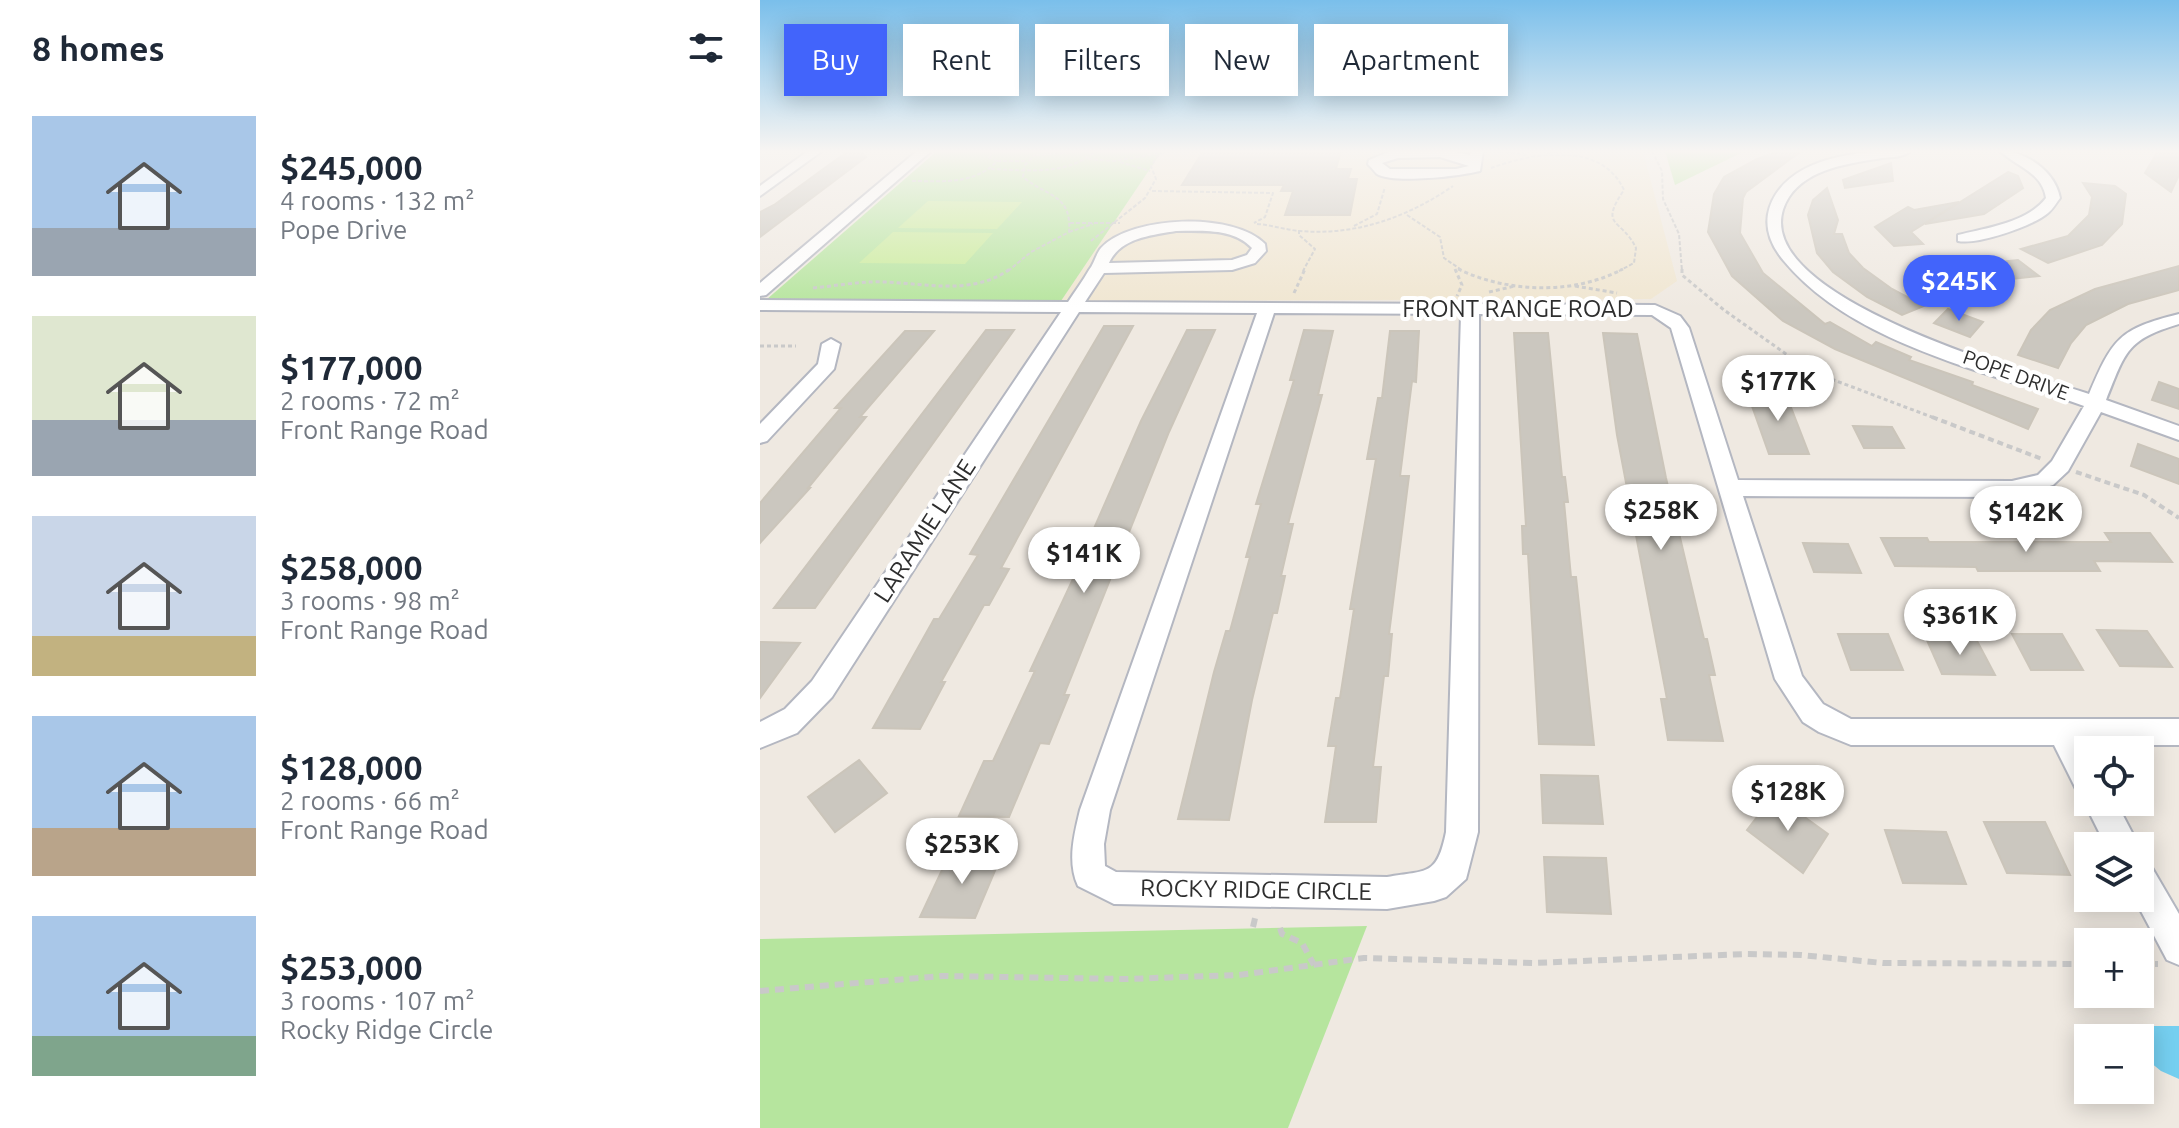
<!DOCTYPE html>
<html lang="en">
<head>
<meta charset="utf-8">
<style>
	:root { --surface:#fff; --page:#f2f2f3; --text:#1f2937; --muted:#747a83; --accent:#4264fb }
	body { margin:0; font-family:Ubuntu,sans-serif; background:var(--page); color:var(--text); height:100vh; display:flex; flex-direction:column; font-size:30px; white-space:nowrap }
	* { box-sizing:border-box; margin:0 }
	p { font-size:26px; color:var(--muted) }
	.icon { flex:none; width:44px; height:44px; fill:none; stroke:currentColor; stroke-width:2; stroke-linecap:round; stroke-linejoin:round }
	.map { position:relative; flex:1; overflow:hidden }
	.side { display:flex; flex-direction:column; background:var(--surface); width:760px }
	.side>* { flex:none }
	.hud { position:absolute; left:24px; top:24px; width:760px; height:72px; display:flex; gap:16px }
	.buttons { position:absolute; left:1314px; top:736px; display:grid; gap:16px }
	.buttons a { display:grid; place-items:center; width:80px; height:80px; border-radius:0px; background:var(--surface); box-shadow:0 4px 20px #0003; font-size:40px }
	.price { position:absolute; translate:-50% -68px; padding:0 18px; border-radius:28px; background:#fff; color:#222; font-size:26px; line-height:52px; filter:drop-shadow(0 2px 4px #0008) }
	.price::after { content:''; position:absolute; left:50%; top:48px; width:24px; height:18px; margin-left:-12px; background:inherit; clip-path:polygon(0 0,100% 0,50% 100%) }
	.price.selected { background:var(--accent); color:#fff }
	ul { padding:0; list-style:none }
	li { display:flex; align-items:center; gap:24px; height:200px; padding:0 32px }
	li span { display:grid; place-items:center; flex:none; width:224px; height:160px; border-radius:0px; color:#555 }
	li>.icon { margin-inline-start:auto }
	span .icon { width:96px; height:96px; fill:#fffc; stroke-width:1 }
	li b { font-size:34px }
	h2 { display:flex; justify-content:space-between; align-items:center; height:96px; padding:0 32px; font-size:34px }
	.chip { padding:0 28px; border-radius:0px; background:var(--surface); box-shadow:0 4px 20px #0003; font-size:28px; line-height:72px }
	.chip.selected { background:var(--accent); color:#fff }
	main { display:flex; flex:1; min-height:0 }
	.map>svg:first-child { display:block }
</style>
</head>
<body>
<main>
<section class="side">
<h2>8 homes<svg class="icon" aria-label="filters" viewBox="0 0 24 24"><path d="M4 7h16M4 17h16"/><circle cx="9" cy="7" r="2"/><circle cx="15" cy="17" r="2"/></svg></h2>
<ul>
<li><span style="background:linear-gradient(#a9c7e8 70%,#9aa5b1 0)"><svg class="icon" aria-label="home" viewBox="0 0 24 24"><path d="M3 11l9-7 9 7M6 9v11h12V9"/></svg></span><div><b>$245,000</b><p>4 rooms · 132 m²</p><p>Pope Drive</p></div></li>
<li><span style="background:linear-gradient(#dfe7d0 65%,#9aa5b1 0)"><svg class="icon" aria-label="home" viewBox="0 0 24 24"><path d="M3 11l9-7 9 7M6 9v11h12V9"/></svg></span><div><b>$177,000</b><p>2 rooms · 72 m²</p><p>Front Range Road</p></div></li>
<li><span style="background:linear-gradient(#c9d6e8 75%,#c2b280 0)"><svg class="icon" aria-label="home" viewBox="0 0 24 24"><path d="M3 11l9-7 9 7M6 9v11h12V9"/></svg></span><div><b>$258,000</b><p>3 rooms · 98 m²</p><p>Front Range Road</p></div></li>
<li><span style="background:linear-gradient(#a9c7e8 70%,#b9a48a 0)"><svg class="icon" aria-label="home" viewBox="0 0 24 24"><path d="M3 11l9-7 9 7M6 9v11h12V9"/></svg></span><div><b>$128,000</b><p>2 rooms · 66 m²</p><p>Front Range Road</p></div></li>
<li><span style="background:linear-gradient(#a9c7e8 75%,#7fa58c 0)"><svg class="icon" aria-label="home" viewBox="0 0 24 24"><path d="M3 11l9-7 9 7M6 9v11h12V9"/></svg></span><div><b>$253,000</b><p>3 rooms · 107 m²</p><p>Rocky Ridge Circle</p></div></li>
</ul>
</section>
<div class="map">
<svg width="1419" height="1128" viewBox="0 0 1419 1128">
	<rect width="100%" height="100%" fill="#efe9e1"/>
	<path fill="#f0e6d1" d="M402 151H883L917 281 891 299 301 301Z"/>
	<g fill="#b6e59e">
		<path d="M177 151H402L301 301 6 300Z"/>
		<path d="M905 151H985L915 185Z"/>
		<path d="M607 926 528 1128H0V939Z"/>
	</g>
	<g fill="#c9ec9a">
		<path d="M168 201 262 202 237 229 138 228Z"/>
		<path d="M133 232 233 233 205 264 99 263Z"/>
	</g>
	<path fill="#75cff0" d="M1373 1026H1419V1079L1401 1071 1380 1054V1038H1373Z"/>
	<g fill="#cbc7bf" stroke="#cbc5ba" stroke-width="2">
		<path d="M88 151H102L106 157 0 237V212L14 205Z"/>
		<path d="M443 151H581L576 169H591L588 179H597L590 215H525L533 191H521L524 185H422Z"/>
		<path d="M1019 151H1041L986 192 983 198 980 233 1003 273 1065 324 1070 322 1112 346 1116 342 1151 357 1149 360 1213 382 1212 385 1278 409 1268 429 1075 349 1023 321 972 276 948 232 954 194 964 177 997 159Z"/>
		<path d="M1398 151H1419V175L1411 192 1385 173Z"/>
		<path d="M1131 163 1133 181 1085 188 1083 180Z"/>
		<path d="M1248 172 1258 176 1263 188 1224 214 1165 224Z"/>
		<path d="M1323 183 1355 186 1366 194 1362 224 1342 245 1288 263 1261 249 1308 236 1329 215 1332 197Z"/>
		<path d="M1067 188 1078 220 1074 234H1082L1089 253 1103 268 1132 289 1164 306 1142 315 1107 297 1073 272 1057 253 1048 215 1053 200Z"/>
		<path d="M1199 202 1151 232 1163 244 1134 246 1115 227 1148 207 1154 210Z"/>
		<path d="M1258 260 1279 276 1251 279 1230 263Z"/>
		<path d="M1419 266V290L1368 304 1326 325 1311 343 1298 368 1258 355 1271 330 1290 310 1335 289Z"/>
		<path d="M1188 309 1223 322 1210 337 1174 323Z"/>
		<path d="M344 326H373L241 568 249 569 229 605H224L181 682H185L160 729 113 728 174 619H179L218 555 210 554Z"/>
		<path d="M226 330H254L55 608H14Z"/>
		<path d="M427 330H455L409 432 304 695H309L289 744 280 743 249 817 199 816 224 761H233L275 671H270L327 549H325L381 421Z"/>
		<path d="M544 330 573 331 558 395H562L528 524H533L521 576H525L517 613H513L492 700 469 820 418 819 454 672 466 631H470L490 557H486L501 504H496L534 380H530Z"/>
		<path d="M145 331H174L100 417H106L48 488H50L0 543V503L81 408H75Z"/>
		<path d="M630 331H659L656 382 652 381 640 476H649L629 634H632L628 676H624L613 767H621L616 822H565L576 746H568L576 698H580L594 609H590L616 459H607L618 398H622Z"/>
		<path d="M754 333H788L802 477H805L808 502H804L811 577H816L834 745 779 744 768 554H763L762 526H766Z"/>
		<path d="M843 333 877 334 906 478 944 639H947L955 675H949L963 741 908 740 901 699H907L857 435Z"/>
		<path d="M1399 382 1419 389V409L1392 400Z"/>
		<path d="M987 392H1025L1049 454H1009Z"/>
		<path d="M1093 426 1132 427 1144 448H1104Z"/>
		<path d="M1378 444 1419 459V484L1371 466Z"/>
		<path d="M1345 533H1390L1412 562 1334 561 1340 571H1218L1216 567 1135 566 1121 538H1167L1169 542H1351Z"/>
		<path d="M1043 543 1088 544 1101 573 1054 572Z"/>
		<path d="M1337 630 1387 631 1412 667 1360 666Z"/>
		<path d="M1078 634H1128L1143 670H1091Z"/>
		<path d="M1252 634H1302L1323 670H1271Z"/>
		<path d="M1166 638 1216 639 1235 675 1182 674Z"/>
		<path d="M0 642 40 643 0 698Z"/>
		<path d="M99 760 127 793 75 832 48 797Z"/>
		<path d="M781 775 838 776 843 824 783 823Z"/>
		<path d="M1014 795 1068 834 1043 873 987 830Z"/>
		<path d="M1224 822H1285L1310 875 1247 873Z"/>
		<path d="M1125 830 1186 832 1206 884 1143 883Z"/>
		<path d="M190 853 242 854 215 918 160 917Z"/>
		<path d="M784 857 846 858 851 914 787 912Z"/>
	</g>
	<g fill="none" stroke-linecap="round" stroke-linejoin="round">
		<defs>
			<g id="minor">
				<path d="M48 151H62L0 196V186Z"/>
				<path d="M157 151H171L6 295 0 296V283Z"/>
				<path d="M631 151H691L710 155 711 151H723L720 171C700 176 634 184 617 174 615 172 610 166 608 164L609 160ZM680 157 709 166 696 169H630L622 163 638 158Z"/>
				<path d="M1151 151C1144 157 1132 157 1122 158 1091 163 1048 168 1029 197 968 293 1274 375 1329 394 1353 338 1359 329 1419 314V324C1366 340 1366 351 1346 400L1419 426V440L1341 412 1308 471 1293 485 1252 497 983 496 1042 676 1063 704 1091 719H1419V745H1324L1328 752V802H1356L1379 846H1346L1324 802 1327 795 1317 791 1294 745H1091L1059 732 1043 722 1015 679 911 328 892 315 719 314 718 832 706 879 686 897 674 901 627 909 354 904 318 886C307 862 314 835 320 810L497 313 319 312 72 697 37 733 0 748V722L25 709 52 681 301 312 0 310V300L308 302C315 291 323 281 329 270 334 264 336 254 341 248 372 215 474 212 505 244L506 251 495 263 472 270 344 273 325 302 895 305 920 316 929 328 978 480 1252 481 1278 475 1292 461 1324 406C1225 370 1094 345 1024 261 1007 241 1001 218 1016 194 1043 153 1108 151 1151 151ZM416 231C442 231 473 228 492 248L487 255 472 260 349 263C360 238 392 235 416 231ZM514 313 701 314 686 832C677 876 668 870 627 877L356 872 345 866 344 844 350 810Z"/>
				<path d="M1240 151C1266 151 1295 171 1300 198 1296 203 1293 209 1288 213 1273 226 1217 245 1198 241V235C1226 228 1267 223 1286 198 1282 172 1257 167 1240 151Z"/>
				<path d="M71 339 80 344 74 369 7 441 0 443V424L58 364 62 344Z"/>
				<path d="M1380 861 1391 866 1419 914V965L1407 960 1374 898H1380Z"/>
			</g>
		</defs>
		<use href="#minor" stroke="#b4b7c1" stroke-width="4"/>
		<g stroke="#c9c9c9" stroke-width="2" stroke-dasharray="4 2" stroke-linecap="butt">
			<path d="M733 151 766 155"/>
			<path d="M892 151 902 171 903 199 919 234 922 271"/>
			<path d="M787 153 799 151"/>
			<path d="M276 155 330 151"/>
			<path d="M328 159 354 161 401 153"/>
			<path d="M237 161H266"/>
			<path d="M360 162 390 171"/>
			<path d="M731 168C772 153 841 140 864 190 838 228 862 218 876 248L874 263 859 271"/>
			<path d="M231 169C268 170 306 176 336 151"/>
			<path d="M152 181C182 181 215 185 237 161L228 157 233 152H187"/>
			<path d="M392 191 513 193 505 217 494 223"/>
			<path d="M647 215 680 237 684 258 703 271"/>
			<path d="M310 223H360"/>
			<path d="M497 224C512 225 526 230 540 231 596 236 648 217 693 186"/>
			<path d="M594 226 617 214 625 187"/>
			<path d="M539 230V235L555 249 543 271"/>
			<path d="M309 232 333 224"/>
			<path d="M331 241 385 198 396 179 391 166 397 157 407 151"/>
			<path d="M248 271 271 252 309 232C312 194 287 197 263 177L265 165 278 151"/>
		</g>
		<g stroke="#c9c9c9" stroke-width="3" stroke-dasharray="4 3" stroke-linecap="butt">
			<path d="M695 269 702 285 697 296"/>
			<path d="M698 269C748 293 814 295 863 269"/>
			<path d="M922 269V275L964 310 1050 371 1177 419"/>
			<path d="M815 286 857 293"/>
			<path d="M53 288C72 286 91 283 109 282 156 280 208 299 250 269"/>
			<path d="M729 292 755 286"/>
			<path d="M534 293 545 269"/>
			<path d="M0 346H36"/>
		</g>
		<g stroke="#c9c9c9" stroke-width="4" stroke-dasharray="6 4" stroke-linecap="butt">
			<path d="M1172 417 1282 459"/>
			<path d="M1316 472 1384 495 1419 518"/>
		</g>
		<g stroke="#c9c9c9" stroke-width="6" stroke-dasharray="9 6" stroke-linecap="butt">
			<path d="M493 927 496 914"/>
			<path d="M520 928 522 934 542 943 554 965"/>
			<path d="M1380 964H1398"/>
			<path d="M0 991 182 976 366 979 479 975 604 958 775 963 985 954 1041 955 1123 963 1328 964"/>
		</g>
		<use href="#minor" fill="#fff" fill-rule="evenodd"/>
	</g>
	<linearGradient id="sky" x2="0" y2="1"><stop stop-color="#7abfeb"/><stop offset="0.49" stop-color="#f8f5f2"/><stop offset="1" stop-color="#f8f5f2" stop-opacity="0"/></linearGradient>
	<rect width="1419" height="309" fill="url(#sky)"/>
	<g text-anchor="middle" stroke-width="8" stroke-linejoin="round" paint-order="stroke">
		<g font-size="20" fill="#2e2e2e" stroke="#fff">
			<text transform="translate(1256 375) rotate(20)" y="7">POPE DRIVE</text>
		</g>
		<g font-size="24" fill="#2e2e2e" stroke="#fff">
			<text x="758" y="317">FRONT RANGE ROAD</text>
			<text transform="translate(165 531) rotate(-57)" y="8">LARAMIE LANE</text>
			<text transform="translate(496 890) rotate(1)" y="8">ROCKY RIDGE CIRCLE</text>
		</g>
	</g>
</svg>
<div class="buttons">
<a><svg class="icon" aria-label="locate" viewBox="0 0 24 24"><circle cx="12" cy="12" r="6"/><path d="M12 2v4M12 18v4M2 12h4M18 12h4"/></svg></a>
<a><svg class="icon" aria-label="layers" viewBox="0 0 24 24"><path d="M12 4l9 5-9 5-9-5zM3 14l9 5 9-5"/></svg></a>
<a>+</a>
<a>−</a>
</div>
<b class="price selected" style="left:1199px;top:323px">$245K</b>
<b class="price" style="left:1018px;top:423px">$177K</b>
<b class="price" style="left:901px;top:552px">$258K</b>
<b class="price" style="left:1266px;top:554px">$142K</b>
<b class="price" style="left:324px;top:595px">$141K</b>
<b class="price" style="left:1200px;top:657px">$361K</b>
<b class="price" style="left:1028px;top:833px">$128K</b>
<b class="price" style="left:202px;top:886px">$253K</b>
<div class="hud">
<a class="chip selected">Buy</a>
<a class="chip">Rent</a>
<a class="chip">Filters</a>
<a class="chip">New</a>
<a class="chip">Apartment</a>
</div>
</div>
</main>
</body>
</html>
